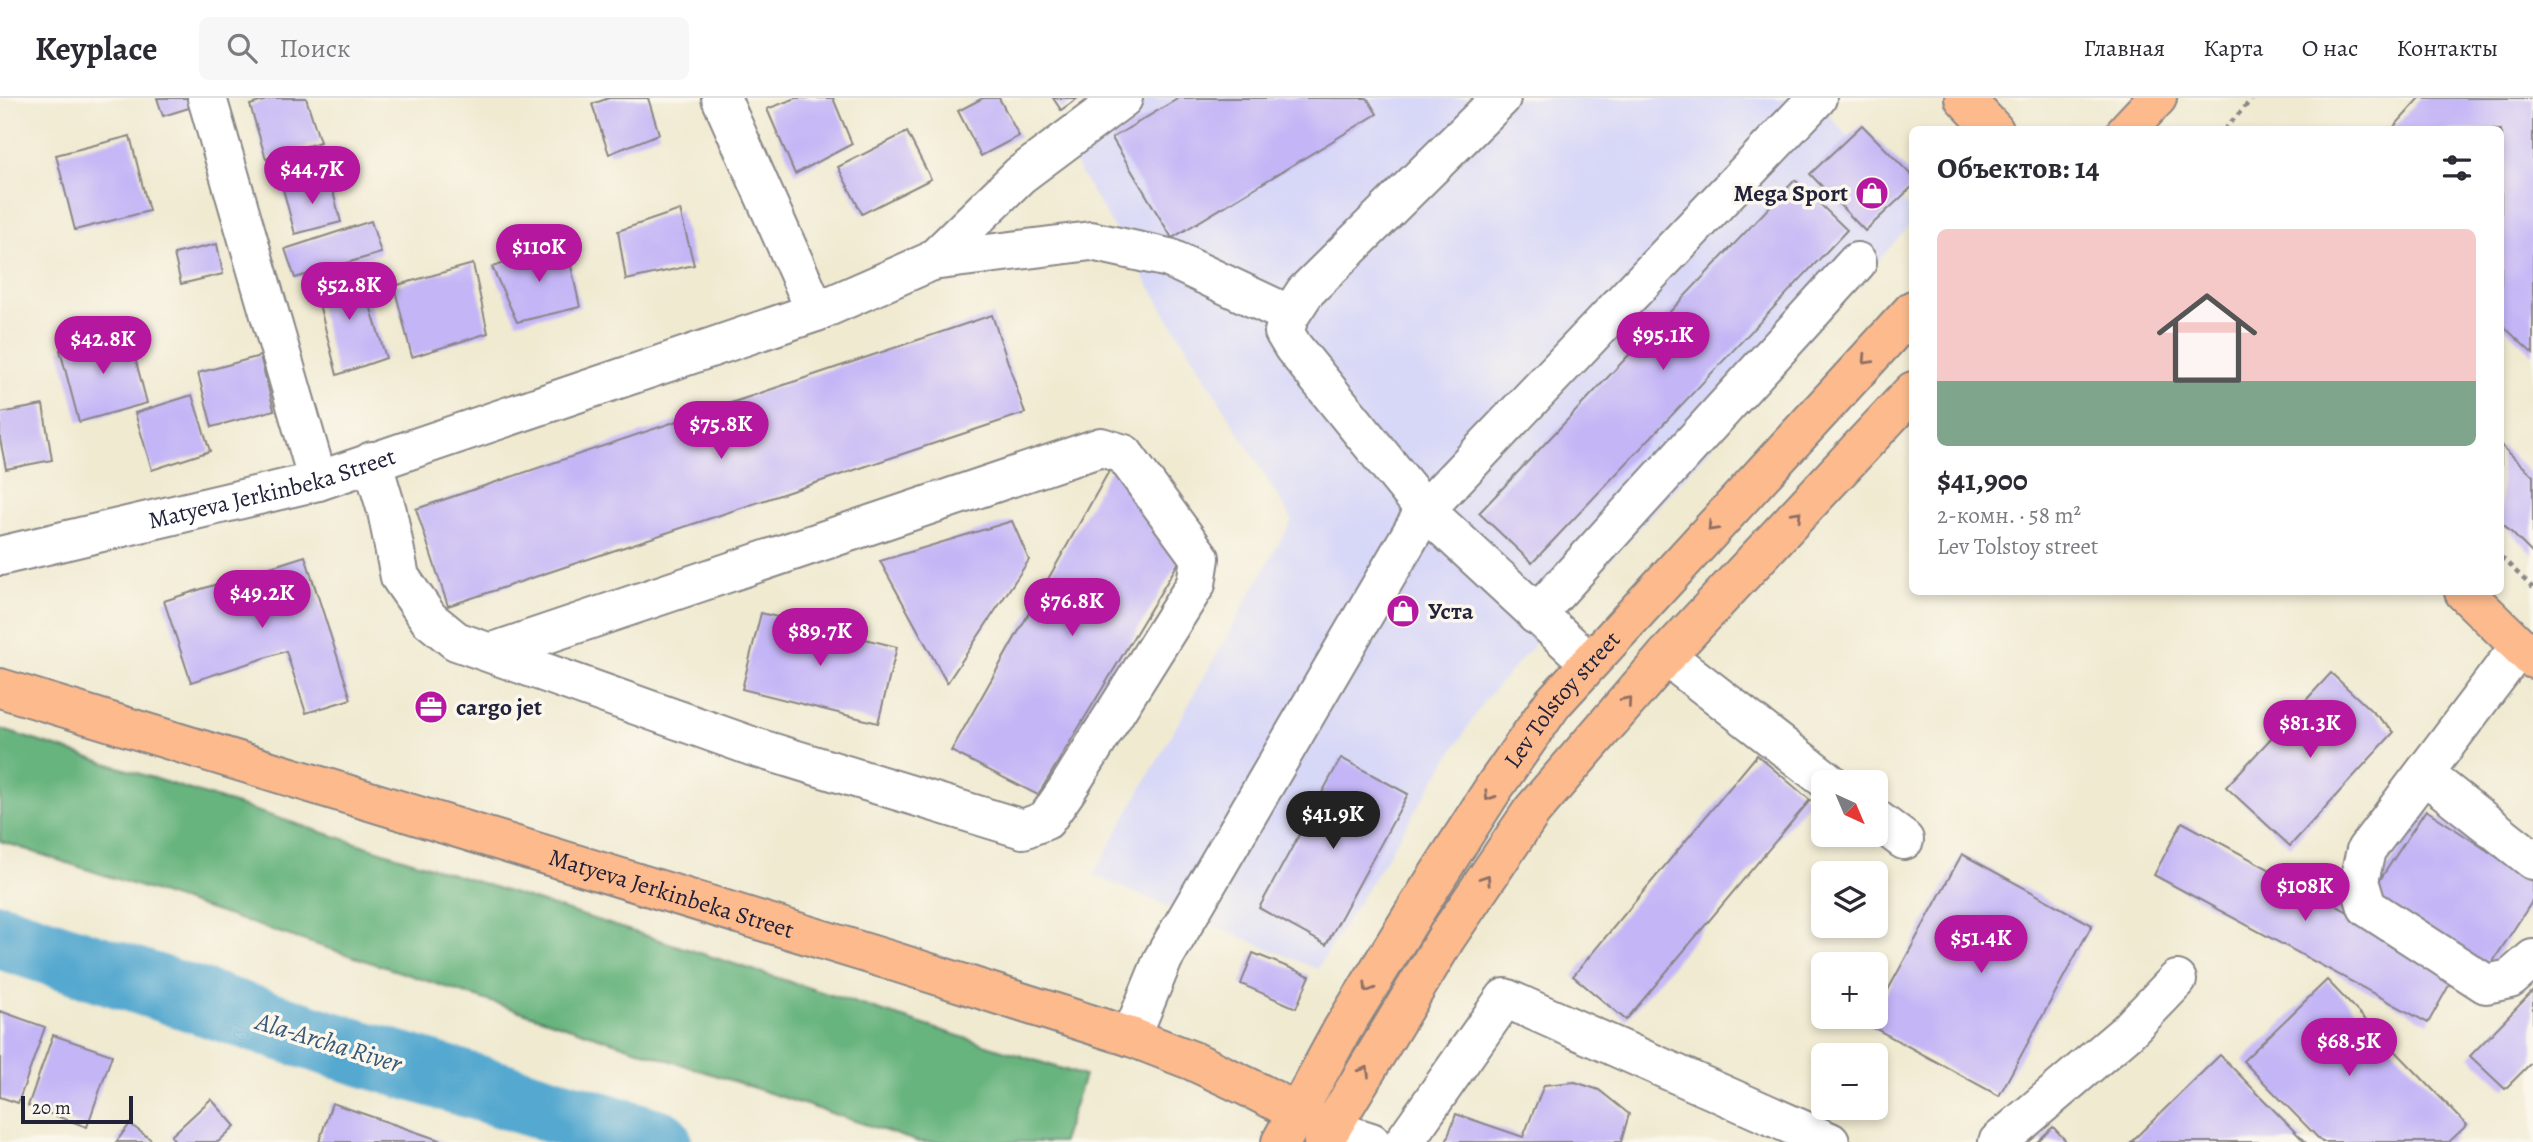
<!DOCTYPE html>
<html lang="ru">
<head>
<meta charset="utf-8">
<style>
	:root { --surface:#fff; --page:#f7f7f7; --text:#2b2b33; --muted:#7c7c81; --line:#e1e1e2; --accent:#b5179e }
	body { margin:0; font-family:Alegreya,serif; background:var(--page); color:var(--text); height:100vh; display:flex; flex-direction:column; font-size:26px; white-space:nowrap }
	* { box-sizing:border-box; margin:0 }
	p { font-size:23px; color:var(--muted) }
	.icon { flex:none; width:38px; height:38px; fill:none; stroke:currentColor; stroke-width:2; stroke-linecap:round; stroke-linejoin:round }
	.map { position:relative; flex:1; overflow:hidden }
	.panel { position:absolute; left:1909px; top:28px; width:595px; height:469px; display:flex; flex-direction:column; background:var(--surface); border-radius:10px; box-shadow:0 4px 10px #0003 }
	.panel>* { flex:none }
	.needle { width:46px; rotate:136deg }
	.buttons { position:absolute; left:1811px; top:672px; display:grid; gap:14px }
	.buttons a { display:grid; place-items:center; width:77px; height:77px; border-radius:10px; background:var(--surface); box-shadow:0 4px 10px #0003; font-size:35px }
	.scale { position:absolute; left:21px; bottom:18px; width:112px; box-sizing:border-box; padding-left:7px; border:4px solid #22223b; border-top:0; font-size:19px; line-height:24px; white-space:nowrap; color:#22223b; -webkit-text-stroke:5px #fbf7ec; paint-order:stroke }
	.price { position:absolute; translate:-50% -60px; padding:0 16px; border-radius:24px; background:var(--accent); color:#fff; font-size:23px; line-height:46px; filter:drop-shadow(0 2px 4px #0008) }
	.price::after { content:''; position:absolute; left:50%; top:42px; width:21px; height:16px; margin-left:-10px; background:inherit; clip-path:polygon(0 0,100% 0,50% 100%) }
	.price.active { background:#222; color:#fff }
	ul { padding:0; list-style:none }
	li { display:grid; align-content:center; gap:14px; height:371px; padding:0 28px }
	li span { display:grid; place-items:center; height:217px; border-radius:10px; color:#555 }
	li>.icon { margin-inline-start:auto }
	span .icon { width:126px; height:126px; fill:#fffc; stroke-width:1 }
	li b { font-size:30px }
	h2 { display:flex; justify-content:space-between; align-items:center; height:84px; padding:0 28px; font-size:30px }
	header { display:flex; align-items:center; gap:42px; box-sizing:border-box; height:98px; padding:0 35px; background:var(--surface); border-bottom:2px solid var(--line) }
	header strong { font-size:33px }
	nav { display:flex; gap:38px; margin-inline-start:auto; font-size:24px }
	.search { width:490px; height:63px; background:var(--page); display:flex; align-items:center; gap:18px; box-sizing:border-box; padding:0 24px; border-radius:10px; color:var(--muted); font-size:26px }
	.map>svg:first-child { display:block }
</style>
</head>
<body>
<header>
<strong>Keyplace</strong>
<div class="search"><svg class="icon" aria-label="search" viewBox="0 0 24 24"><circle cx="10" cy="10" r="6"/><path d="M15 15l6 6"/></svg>Поиск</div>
<nav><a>Главная</a><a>Карта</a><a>О нас</a><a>Контакты</a></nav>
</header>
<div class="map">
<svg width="2533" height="1044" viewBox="0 0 2533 1044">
	<rect width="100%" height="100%" fill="#fbf7ec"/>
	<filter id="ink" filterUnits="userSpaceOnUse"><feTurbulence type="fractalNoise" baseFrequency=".0143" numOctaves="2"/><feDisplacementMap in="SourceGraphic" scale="14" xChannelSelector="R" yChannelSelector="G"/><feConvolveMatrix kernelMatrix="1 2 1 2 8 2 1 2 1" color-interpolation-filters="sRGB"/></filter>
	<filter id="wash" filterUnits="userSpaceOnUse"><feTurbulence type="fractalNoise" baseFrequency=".00686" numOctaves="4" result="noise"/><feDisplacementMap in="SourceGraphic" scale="28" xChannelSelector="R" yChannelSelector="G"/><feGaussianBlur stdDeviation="1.57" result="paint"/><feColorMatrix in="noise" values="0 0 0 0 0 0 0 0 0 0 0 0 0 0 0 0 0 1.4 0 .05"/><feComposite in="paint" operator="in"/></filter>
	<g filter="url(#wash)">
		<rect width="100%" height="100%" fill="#f0ead1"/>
		<path fill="#d7d7f8" d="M1150 0H1815L1913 115V124L1484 603 1317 871 1093 777 1292 422 1069 56Z"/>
		<path fill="#68b47e" stroke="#456b5c" stroke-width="2" d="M0 631 1084 978 1062 1044H919L0 743Z"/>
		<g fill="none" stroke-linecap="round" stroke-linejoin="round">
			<path stroke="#54a8cf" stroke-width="66" d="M0 838 331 946 659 1044"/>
		</g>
		<g id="blocks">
			<g fill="#c4b5f6">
				<path d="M157 0H190L192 9 163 18Z"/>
				<path d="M273 0H306L320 44 266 61 250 7Z"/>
				<path d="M609 0H648L659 36 609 56 592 6Z"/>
				<path d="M796 0H833L852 46 795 76 767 11Z"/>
				<path d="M983 0H999L1019 38 981 58 958 13Z"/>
				<path d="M1053 0H1078L1061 12Z"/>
				<path d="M1179 0H1367L1377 16 1172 140 1112 40Z"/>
				<path d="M2420 0H2533V256L2501 226V32H2391Z"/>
				<path d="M1862 27 1913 79V88L1865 133 1810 76Z"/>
				<path d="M907 34 931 81 862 116 838 69Z"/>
				<path d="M130 38 149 113 75 132 56 57Z"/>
				<path d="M329 79 341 124 295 136 283 91Z"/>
				<path d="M1795 82 1847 132 1532 465 1479 415Z"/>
				<path d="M680 112 694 167 626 182 618 133Z"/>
				<path d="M371 123 381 155 295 180 285 151Z"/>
				<path d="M566 145 580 209 517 224 492 169Z"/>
				<path d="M217 146 223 176 181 186 174 156Z"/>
				<path d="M473 166 488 235 412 259 394 188Z"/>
				<path d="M359 171 386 260 337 277 314 186Z"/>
				<path d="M992 217 1025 315 448 508 416 411Z"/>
				<path d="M128 233 147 305 79 324 60 252Z"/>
				<path d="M260 258 274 312 212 329 198 275Z"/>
				<path d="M192 297 210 353 152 372 135 315Z"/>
				<path d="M43 307 52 362 6 371 0 341V315Z"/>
				<path d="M2501 347 2533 378V456L2501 424Z"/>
				<path d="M1113 366 1185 454 1038 697 951 653Z"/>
				<path d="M1012 423 1029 462 947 585 880 463Z"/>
				<path d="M305 458 351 601 306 615 286 553 191 584 164 503Z"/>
				<path d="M761 515 897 549 878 625 742 591Z"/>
				<path d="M2331 575 2394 634 2290 748 2226 689Z"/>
				<path d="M1757 657 1810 702 1626 922 1573 878Z"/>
				<path d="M1341 660 1408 696 1326 847 1259 810Z"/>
				<path d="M2426 712 2533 783V802L2486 874 2370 797Z"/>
				<path d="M2182 724 2457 873 2428 925 2154 777Z"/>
				<path d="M1962 756 2092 827 1999 998 1869 927 1873 919H1876V914Z"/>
				<path d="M1253 855 1310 878 1296 910 1241 886Z"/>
				<path d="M2327 882 2467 1027 2449 1044H2322L2243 963Z"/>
				<path d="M2533 893V963L2505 991 2470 958Z"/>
				<path d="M0 913 45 929 18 1005 0 999Z"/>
				<path d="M53 937 112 957 87 1029 28 1008Z"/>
				<path d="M2220 957 2305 1044H2131Z"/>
				<path d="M1575 984 1599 992 1629 1016 1621 1044H1446L1456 1016 1523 1039 1544 987Z"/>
				<path d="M211 1001 235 1028 218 1044H176L171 1038Z"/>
				<path d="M332 1005 445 1044H319Z"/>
				<path d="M130 1026 154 1044H116Z"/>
				<path d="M2053 1029 2067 1044H2037Z"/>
			</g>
		</g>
	</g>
	<g filter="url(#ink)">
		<use href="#blocks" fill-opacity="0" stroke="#898686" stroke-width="2"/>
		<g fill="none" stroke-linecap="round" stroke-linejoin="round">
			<defs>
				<g id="minor">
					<path d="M207 0 318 383"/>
					<path d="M721 0 816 214"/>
					<path d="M1501 0 1305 194 1290 217 1284 234 1293 249 1425 412 1589 564"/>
					<path d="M932 163 1091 143 1169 160 1290 217"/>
					<path d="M372 363 387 413 400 479 429 521 456 543 490 555 754 649 1023 731 1046 722 1066 693 1196 486 1200 460 1124 356 1101 349 490 555"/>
					<path id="s1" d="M0 458 318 383 816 214 932 163 1020 77 1123 0"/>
					<path d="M1536 517 1857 164"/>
					<path d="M2520 548 2366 752 2359 783 2367 809 2486 886 2510 881 2533 861"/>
					<path d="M1666 558 1829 684"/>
					<path d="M2424 676 2533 762"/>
					<path d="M1876 721 1904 742"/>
					<path d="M1131 939 1163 861 1425 412 1817 0"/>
					<path d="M1330 1031 1371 1044"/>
					<path d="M1404 1044 1505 900 1830 1044"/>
					<path d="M1998 1044 2127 934 2177 882"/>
				</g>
				<g id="major">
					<path d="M1964 0 1994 32"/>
					<path d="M2127 32 2157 0"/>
					<path d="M2464 494 2533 561"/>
					<path id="s2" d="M0 590 889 862 1131 939 1193 963 1248 989 1330 1031"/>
					<path id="s3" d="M1281 1044 1342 932 1417 810 1495 688 1553 605 1913 212"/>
					<path d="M1323 1044 1446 840 1532 713 1666 558 1913 293"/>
				</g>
			</defs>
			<use href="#minor" stroke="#898686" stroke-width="42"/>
			<use href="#major" stroke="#898686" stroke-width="42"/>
			<g stroke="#898686" stroke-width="4.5" stroke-dasharray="5 5" stroke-linecap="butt">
				<path d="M2224 32 2253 0"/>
				<path d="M2501 459 2533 490"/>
			</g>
			<use href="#minor" stroke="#fff" stroke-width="38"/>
			<use href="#major" stroke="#fcba8d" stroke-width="38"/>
		</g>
		<defs><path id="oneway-chevron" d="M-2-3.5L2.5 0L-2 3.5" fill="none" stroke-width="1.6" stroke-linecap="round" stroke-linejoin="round" transform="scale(1.75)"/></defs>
		<g stroke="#8f6e64">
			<use href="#oneway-chevron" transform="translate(1867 262) rotate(133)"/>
			<use href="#oneway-chevron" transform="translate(1797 417) rotate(-47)"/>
			<use href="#oneway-chevron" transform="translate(1712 429) rotate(133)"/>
			<use href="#oneway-chevron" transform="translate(1627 603) rotate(-49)"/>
			<use href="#oneway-chevron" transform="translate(1489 698) rotate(123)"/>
			<use href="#oneway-chevron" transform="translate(1486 781) rotate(-56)"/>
			<use href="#oneway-chevron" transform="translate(1368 890) rotate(122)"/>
			<use href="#oneway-chevron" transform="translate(1365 973) rotate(-59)"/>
		</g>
	</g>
	<defs>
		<symbol id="shop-disc" viewBox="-11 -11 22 22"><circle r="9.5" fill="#b5179e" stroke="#fbf7ec"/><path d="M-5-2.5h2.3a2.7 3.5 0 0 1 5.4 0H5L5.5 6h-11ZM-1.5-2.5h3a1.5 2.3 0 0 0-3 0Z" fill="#fff"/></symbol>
		<symbol id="office-disc" viewBox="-11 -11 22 22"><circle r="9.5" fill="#b5179e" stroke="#fbf7ec"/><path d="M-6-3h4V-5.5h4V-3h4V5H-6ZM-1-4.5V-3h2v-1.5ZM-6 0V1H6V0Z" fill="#fff"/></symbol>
	</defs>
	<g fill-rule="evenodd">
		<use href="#shop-disc" x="1853" y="76" width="38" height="38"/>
		<use href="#shop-disc" x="1384" y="494" width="38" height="38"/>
		<use href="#office-disc" x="412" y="590" width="38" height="38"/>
	</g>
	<g text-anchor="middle" stroke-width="7" stroke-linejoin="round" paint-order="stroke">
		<g font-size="24" font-weight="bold" fill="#22223b" stroke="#fbf7ec" text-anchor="start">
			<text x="1848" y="103" text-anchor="end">Mega Sport</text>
			<text x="1428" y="521">Уста</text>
			<text x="456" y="617">cargo jet</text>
		</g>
		<g font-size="24" fill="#22223b" stroke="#fbf7ec">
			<text dy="8" stroke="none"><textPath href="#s1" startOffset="280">Matyeva Jerkinbeka Street</textPath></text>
			<text dy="8" stroke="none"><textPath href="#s3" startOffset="525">Lev Tolstoy street</textPath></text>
			<text dy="8" stroke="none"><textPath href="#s2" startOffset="702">Matyeva Jerkinbeka Street</textPath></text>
		</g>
		<g font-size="26" font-style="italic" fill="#365876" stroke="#fbf7ec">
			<text transform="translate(329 944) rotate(17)" y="9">Ala-Archa River</text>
		</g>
	</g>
</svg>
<div class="buttons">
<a><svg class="needle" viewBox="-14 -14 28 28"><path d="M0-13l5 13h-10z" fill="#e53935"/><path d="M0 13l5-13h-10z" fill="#7c7c81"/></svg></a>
<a><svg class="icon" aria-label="layers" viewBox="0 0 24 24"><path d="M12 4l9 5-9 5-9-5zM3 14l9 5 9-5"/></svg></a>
<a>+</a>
<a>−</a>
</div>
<div class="scale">20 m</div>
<b class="price" style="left:312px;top:108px">$44.7K</b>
<b class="price" style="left:539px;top:186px">$110K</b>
<b class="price" style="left:349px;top:224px">$52.8K</b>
<b class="price" style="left:1663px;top:274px">$95.1K</b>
<b class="price" style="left:103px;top:278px">$42.8K</b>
<b class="price" style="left:721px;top:363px">$75.8K</b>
<b class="price" style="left:262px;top:532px">$49.2K</b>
<b class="price" style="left:1072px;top:540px">$76.8K</b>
<b class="price" style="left:820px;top:570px">$89.7K</b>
<b class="price" style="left:2310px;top:662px">$81.3K</b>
<b class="price active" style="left:1333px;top:753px">$41.9K</b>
<b class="price" style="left:2305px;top:825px">$108K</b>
<b class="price" style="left:1981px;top:877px">$51.4K</b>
<b class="price" style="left:2349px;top:980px">$68.5K</b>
<section class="panel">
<h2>Объектов: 14<svg class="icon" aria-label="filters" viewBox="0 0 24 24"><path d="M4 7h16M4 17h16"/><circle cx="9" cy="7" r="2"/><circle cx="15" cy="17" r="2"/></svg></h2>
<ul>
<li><span style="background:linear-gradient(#f6c9c9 70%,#7fa58c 0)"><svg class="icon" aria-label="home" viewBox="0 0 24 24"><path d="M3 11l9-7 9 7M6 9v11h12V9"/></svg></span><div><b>$41,900</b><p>2-комн. · 58 m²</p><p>Lev Tolstoy street</p></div></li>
</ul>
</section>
</div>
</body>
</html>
